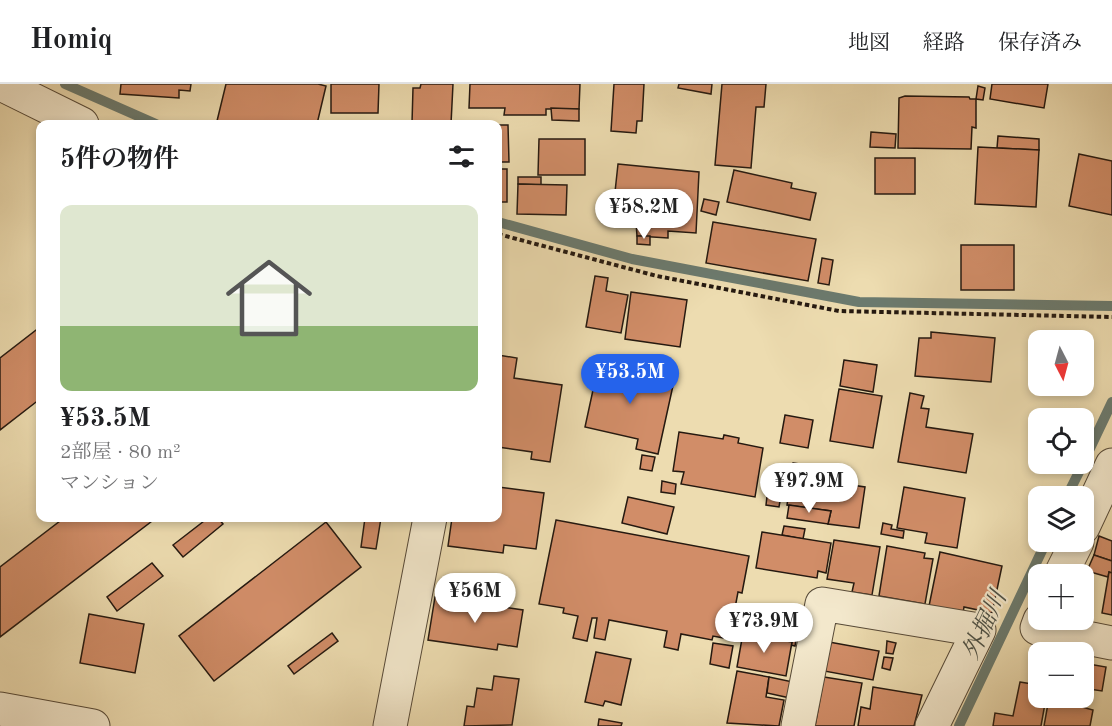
<!DOCTYPE html>
<html lang="ja">
<head>
<meta charset="utf-8">
<style>
	:root { --surface:#fff; --page:#f2f2f2; --text:#202124; --muted:#757577; --line:#e0e0e0; --accent:#2563eb }
	body { margin:0; font-family:"Old Standard TT","Noto Serif JP",serif; background:var(--page); color:var(--text); height:100vh; display:flex; flex-direction:column; font-size:22px; white-space:nowrap }
	* { box-sizing:border-box; margin:0 }
	p { font-size:20px; color:var(--muted) }
	.icon { flex:none; width:33px; height:33px; fill:none; stroke:currentColor; stroke-width:2; stroke-linecap:round; stroke-linejoin:round }
	.map { position:relative; flex:1; overflow:hidden }
	.sheet { position:absolute; left:36px; top:36px; width:466px; height:402px; display:flex; flex-direction:column; background:var(--surface); border-radius:12px; box-shadow:0 3px 9px #0003 }
	.sheet>* { flex:none }
	.needle { width:39px; rotate:174deg }
	.fabs { position:absolute; left:1028px; top:246px; display:grid; gap:12px }
	.fabs a { display:grid; place-items:center; width:66px; height:66px; border-radius:12px; background:var(--surface); box-shadow:0 3px 9px #0003; font-size:30px }
	.price { position:absolute; translate:-50% -51px; padding:0 14px; border-radius:21px; background:#fff; color:#222; font-size:20px; line-height:39px; filter:drop-shadow(0 2px 3px #0008) }
	.price::after { content:''; position:absolute; left:50%; top:36px; width:18px; height:14px; margin-left:-9px; background:inherit; clip-path:polygon(0 0,100% 0,50% 100%) }
	.price.on { background:var(--accent); color:#fff }
	ul { padding:0; list-style:none }
	li { display:grid; align-content:center; gap:12px; height:318px; padding:0 24px }
	li span { display:grid; place-items:center; height:186px; border-radius:12px; color:#555 }
	li>.icon { margin-inline-start:auto }
	span .icon { width:108px; height:108px; fill:#fffc; stroke-width:1 }
	li b { font-size:26px }
	h2 { display:flex; justify-content:space-between; align-items:center; height:72px; padding:0 24px; font-size:26px }
	header { display:flex; align-items:center; gap:36px; box-sizing:border-box; height:84px; padding:0 30px; background:var(--surface); border-bottom:2px solid var(--line) }
	header strong { font-size:28px }
	nav { display:flex; gap:33px; margin-inline-start:auto; font-size:21px }
	.map>svg:first-child { display:block }
</style>
</head>
<body>
<header>
<strong>Homiq</strong>
<nav><a>地図</a><a>経路</a><a>保存済み</a></nav>
</header>
<div class="map">
<svg width="1112" height="642" viewBox="0 0 1112 642">
	<rect width="100%" height="100%" fill="#eddcb0"/>
	<filter id="stains"><feTurbulence type="fractalNoise" baseFrequency=".00333" numOctaves="4"/><feColorMatrix values="0 0 0 0 .2 0 0 0 0 .09 0 0 0 0 .02 0 0 0 .5 -.17"/></filter>
	<radialGradient id="worn" r=".72"><stop offset=".6" stop-color="#630" stop-opacity="0"/><stop offset="1" stop-color="#630" stop-opacity=".3"/></radialGradient>
	<g fill="none" stroke-linecap="round" stroke-linejoin="round">
		<g stroke="#6b7a6e" stroke-width="10">
			<path d="M65 0 156 40"/>
			<path d="M498 138 632 175 859 218 1112 222"/>
			<path d="M1083 379 1112 318"/>
			<path d="M1067 412 1083 380"/>
			<path d="M959 642 1046 458"/>
		</g>
	</g>
	<g fill="#d18d68" stroke="#251910" stroke-width="1.5">
		<path d="M121 0H191L190 7 179 6V14L120 10Z"/>
		<path d="M226 0H318L326 2 317 40H232L217 37Z"/>
		<path d="M331 0H379L378 29H331Z"/>
		<path d="M421 0H453L451 40 412 39 413 4H420Z"/>
		<path d="M470 0H580L579 25H546V31H504L505 24H469Z"/>
		<path d="M614 0H644L642 37H637L636 49 611 47Z"/>
		<path d="M679 0H712L711 10 678 4Z"/>
		<path d="M722 0H766L764 23H756L751 84 715 81Z"/>
		<path d="M992 0H1048L1044 24 990 15Z"/>
		<path d="M978 2 985 4 983 16 976 15Z"/>
		<path d="M905 12 969 13 970 15H976V44L972 43 971 65 898 64 899 14Z"/>
		<path d="M551 24 579 25V37L552 36Z"/>
		<path d="M498 41H508L509 78H498Z"/>
		<path d="M871 48 896 50 895 64 870 63Z"/>
		<path d="M998 52 1039 55V66L997 64Z"/>
		<path d="M539 55H585V91H538Z"/>
		<path d="M978 63 1039 66 1036 123 975 120Z"/>
		<path d="M1079 70 1112 77V131L1069 122Z"/>
		<rect x="875" y="74" width="40" height="36"/>
		<path d="M618 80 699 88 696 149 668 147V154L637 152 636 138 612 136Z"/>
		<rect x="498" y="85" width="9" height="33"/>
		<path d="M734 86 792 99 791 104 816 109 810 136 727 118Z"/>
		<path d="M518 93H541V101L518 100Z"/>
		<path d="M518 100 567 101 566 131 517 130Z"/>
		<path d="M704 115 719 118 716 131 701 127Z"/>
		<path d="M713 138 816 155 808 197 706 179Z"/>
		<path d="M637 152H650V161L637 160Z"/>
		<rect x="961" y="161" width="53" height="45"/>
		<path d="M822 174 833 176 829 201 818 199Z"/>
		<path d="M595 192 608 194 606 207 628 211 621 249 586 243Z"/>
		<path d="M631 208 687 216 680 263 625 255Z"/>
		<path d="M40 243V315L0 346V274Z"/>
		<path d="M931 248 995 254 991 298 915 292 919 254H931Z"/>
		<path d="M498 271 517 274 514 294 562 301 550 378 531 375 532 368 498 363Z"/>
		<path d="M620 275 640 279 637 289 674 297 658 370 636 365 638 355 585 343 598 283 618 287Z"/>
		<path d="M844 276 877 281 873 308 840 302Z"/>
		<path d="M839 305 882 312 873 364 830 357Z"/>
		<path d="M910 309 924 312 921 324 929 325 926 343 973 350 966 389 898 378Z"/>
		<path d="M785 331 813 336 808 364 780 359Z"/>
		<path d="M679 348 723 355 724 351 739 354 738 359 763 364 755 413 681 400 684 388 673 387Z"/>
		<path d="M642 371 655 373 652 387 640 385Z"/>
		<path d="M793 379 840 386 838 399 865 403 859 444 828 440 831 427 787 421Z"/>
		<path d="M662 397 676 400 675 410 661 408Z"/>
		<path d="M498 403 544 409 536 465 504 461 503 469 448 462 452 434H498Z"/>
		<path d="M904 403 965 414 957 464 925 459 927 449 897 444Z"/>
		<path d="M768 404 782 406 779 423 766 421Z"/>
		<path d="M628 413 674 423 667 450 622 439Z"/>
		<path d="M789 421 831 427 828 440 787 434Z"/>
		<path d="M64 434H156L0 553V483Z"/>
		<path d="M208 434H218L223 440 183 473 173 461Z"/>
		<path d="M365 434H381L376 465 361 463Z"/>
		<path d="M556 436 749 472 742 509 738 508 730 551 724 550V554L713 552 712 556 681 550 678 566 664 563 667 547 609 536 605 556 594 554 597 534H592L587 557 573 554 578 532 563 529 564 524 539 520Z"/>
		<path d="M326 438 361 483 214 597 179 552Z"/>
		<path d="M883 439 892 441 891 445 904 447 903 454 881 450Z"/>
		<path d="M784 442 805 445 803 455 782 451Z"/>
		<path d="M762 448 831 459 826 489 818 487 817 494 756 484Z"/>
		<path d="M1099 452 1112 457V477L1094 471Z"/>
		<path d="M834 456 880 463 872 511 852 508 854 499 827 495Z"/>
		<path d="M887 462 925 469 924 474 933 475 925 520 879 512Z"/>
		<path d="M940 468 1002 482 992 529 964 523 963 529 929 522Z"/>
		<path d="M1094 471 1112 477V489L1109 488 1108 493 1087 487Z"/>
		<path d="M152 479 163 492 117 527 107 513Z"/>
		<path d="M1109 488 1112 489V531L1102 529Z"/>
		<path d="M454 505 477 508 475 519 453 516Z"/>
		<path d="M435 513 523 526 517 563 498 560 497 566 428 556Z"/>
		<path d="M89 530 144 540 135 589 80 579Z"/>
		<path d="M745 536 798 545 795 562 791 561 792 558 743 549Z"/>
		<path d="M332 549 338 557 294 590 288 582Z"/>
		<path d="M743 549 792 558 786 592 737 583Z"/>
		<path d="M887 557 896 559 893 570 886 569Z"/>
		<path d="M829 558 879 567 873 596 824 587Z"/>
		<path d="M713 559 733 562 729 584 710 580Z"/>
		<path d="M596 568 631 575 621 621 605 617 603 622 585 618Z"/>
		<path d="M884 573 893 574 890 586 882 584Z"/>
		<path d="M1083 579 1106 583 1102 607 1083 604Z"/>
		<path d="M737 587 769 593 766 613 784 616 779 642 727 639Z"/>
		<path d="M494 592 519 595 512 641 464 642 467 622 474 623 477 604 492 606Z"/>
		<path d="M769 593 793 598 790 614 767 609Z"/>
		<path d="M824 593 862 599 854 642H815Z"/>
		<path d="M1020 598 1038 601V614H1046L1041 642H993L995 629 1013 632Z"/>
		<path d="M873 603 922 611 914 642H858L861 623 870 625Z"/>
		<path d="M1049 614 1093 626 1090 642H1044Z"/>
		<path d="M599 635 622 639 621 642H598Z"/>
	</g>
	<g fill="none" stroke-linecap="round" stroke-linejoin="round">
		<defs>
			<g id="minor">
				<path d="M1 0 82 40"/>
				<path d="M1083 443 1112 381"/>
				<path d="M1061 490 1077 458"/>
				<path d="M1040 536 1037 544 1112 559"/>
				<path d="M0 625 93 642"/>
				<path d="M390 642 430 434"/>
				<path d="M798 642 822 520 979 546 932 642"/>
			</g>
		</defs>
		<use href="#minor" stroke="#574a38" stroke-width="35"/>
		<path stroke="#251910" stroke-width="4" stroke-dasharray="4.5 3" stroke-linecap="butt" d="M498 150 657 192 839 227 1112 233"/>
		<use href="#minor" stroke="#f3e8cc" stroke-width="33"/>
	</g>
	<g text-anchor="middle" stroke-width="4.5" stroke-linejoin="round" paint-order="stroke">
		<g font-size="24" font-style="italic" fill="#4e5247" stroke="#f3e8cc">
			<text transform="translate(984 541) rotate(-65)" y="8">外掘川</text>
		</g>
	</g>
	<rect width="100%" height="100%" filter="url(#stains)"/>
	<rect width="100%" height="100%" fill="url(#worn)"/>
</svg>
<div class="fabs">
<a><svg class="needle" viewBox="-14 -14 28 28"><path d="M0-13l5 13h-10z" fill="#e53935"/><path d="M0 13l5-13h-10z" fill="#757577"/></svg></a>
<a><svg class="icon" aria-label="locate" viewBox="0 0 24 24"><circle cx="12" cy="12" r="6"/><path d="M12 2v4M12 18v4M2 12h4M18 12h4"/></svg></a>
<a><svg class="icon" aria-label="layers" viewBox="0 0 24 24"><path d="M12 4l9 5-9 5-9-5zM3 14l9 5 9-5"/></svg></a>
<a>+</a>
<a>−</a>
</div>
<b class="price" style="left:644px;top:156px">¥58.2M</b>
<b class="price on" style="left:630px;top:321px">¥53.5M</b>
<b class="price" style="left:809px;top:430px">¥97.9M</b>
<b class="price" style="left:475px;top:540px">¥56M</b>
<b class="price" style="left:764px;top:570px">¥73.9M</b>
<section class="sheet">
<h2>5件の物件<svg class="icon" aria-label="filters" viewBox="0 0 24 24"><path d="M4 7h16M4 17h16"/><circle cx="9" cy="7" r="2"/><circle cx="15" cy="17" r="2"/></svg></h2>
<ul>
<li><span style="background:linear-gradient(#dfe7d0 65%,#8fb573 0)"><svg class="icon" aria-label="home" viewBox="0 0 24 24"><path d="M3 11l9-7 9 7M6 9v11h12V9"/></svg></span><div><b>¥53.5M</b><p>2部屋 · 80 m²</p><p>マンション</p></div></li>
</ul>
</section>
</div>
</body>
</html>
